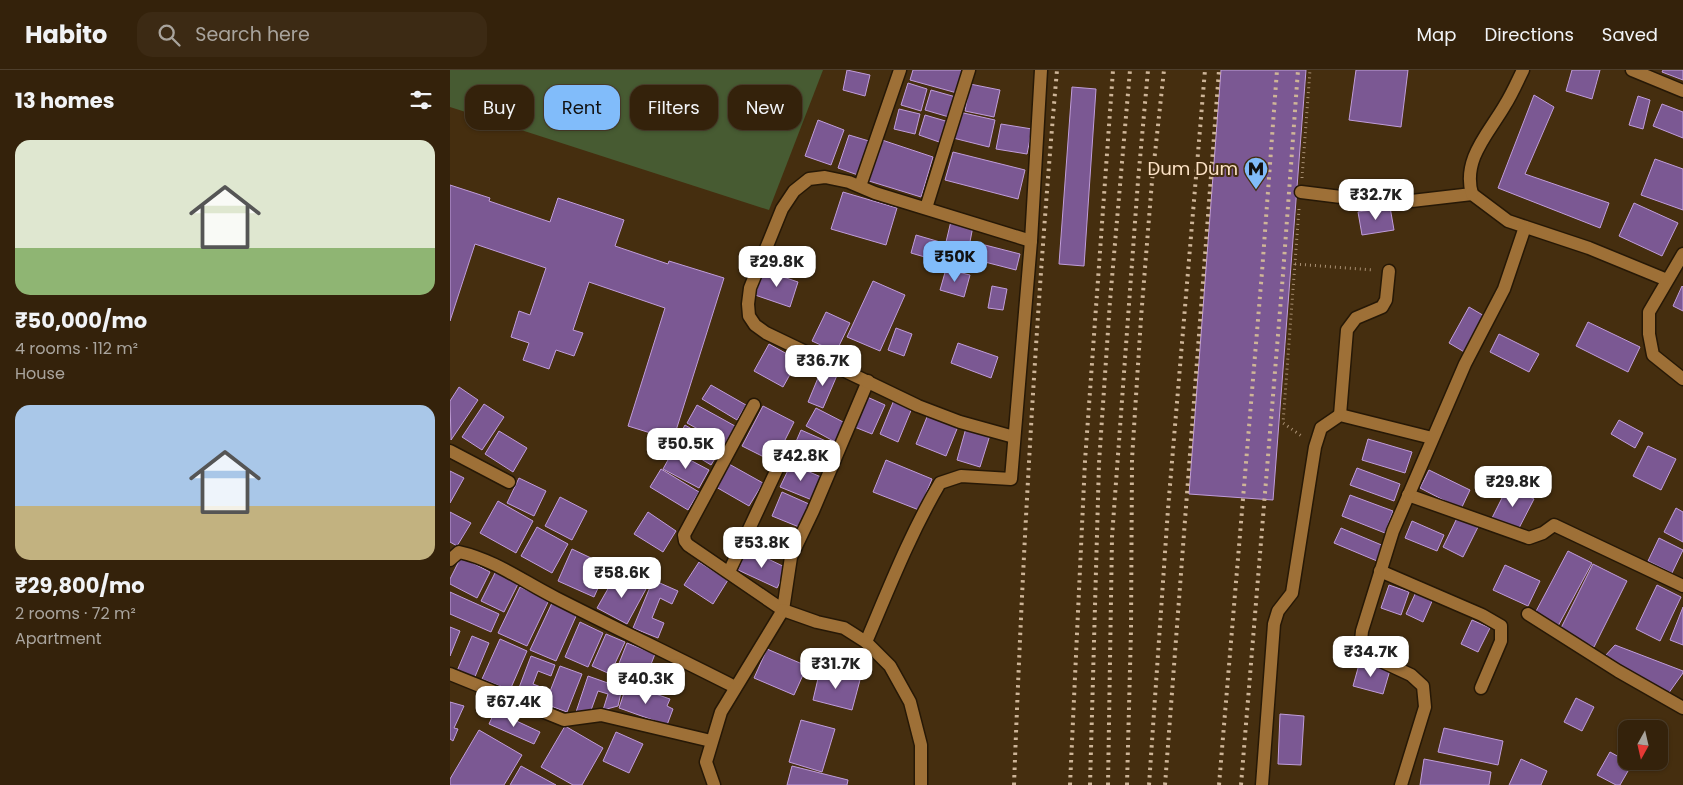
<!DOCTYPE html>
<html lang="en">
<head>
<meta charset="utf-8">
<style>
	:root { --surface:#34220b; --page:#3c2a14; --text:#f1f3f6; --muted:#a9a49d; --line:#4e3f2c; --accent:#81bcfa }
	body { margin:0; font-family:Poppins,sans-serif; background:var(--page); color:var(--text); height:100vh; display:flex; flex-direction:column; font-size:19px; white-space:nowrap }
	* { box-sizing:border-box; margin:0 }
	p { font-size:16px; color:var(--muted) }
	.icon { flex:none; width:28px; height:28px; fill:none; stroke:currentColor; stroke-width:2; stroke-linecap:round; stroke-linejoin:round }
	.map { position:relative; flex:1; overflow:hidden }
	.drawer { display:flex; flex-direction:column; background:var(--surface); width:450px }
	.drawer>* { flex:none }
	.hud { position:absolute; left:15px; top:15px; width:475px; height:45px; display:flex; gap:10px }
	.needle { width:32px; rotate:188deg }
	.controls { position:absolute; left:1168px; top:650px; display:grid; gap:10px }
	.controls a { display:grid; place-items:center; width:50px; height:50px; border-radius:10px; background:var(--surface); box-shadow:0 1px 4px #0004,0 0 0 1px var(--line); font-size:25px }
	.price { position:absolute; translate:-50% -42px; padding:0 11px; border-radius:10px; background:#fff; color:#222; font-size:16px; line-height:32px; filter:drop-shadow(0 1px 2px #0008) }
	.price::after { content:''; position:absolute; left:50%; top:30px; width:15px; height:11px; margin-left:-8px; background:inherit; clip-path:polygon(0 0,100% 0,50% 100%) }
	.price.on { background:var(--accent); color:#111 }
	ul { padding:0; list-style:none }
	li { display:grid; align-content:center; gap:10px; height:265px; padding:0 15px }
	li span { display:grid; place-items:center; height:155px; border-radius:15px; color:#555 }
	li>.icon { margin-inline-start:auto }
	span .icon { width:90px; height:90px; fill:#fffc; stroke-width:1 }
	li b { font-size:21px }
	h2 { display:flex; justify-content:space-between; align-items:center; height:60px; padding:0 15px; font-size:21px }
	.chip { padding:0 18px; border-radius:15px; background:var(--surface); box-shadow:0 1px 4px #0004,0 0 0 1px var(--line); font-size:18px; line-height:45px }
	.chip.on { background:var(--accent); color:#111 }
	header { display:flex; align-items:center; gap:30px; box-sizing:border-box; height:70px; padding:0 25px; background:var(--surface); border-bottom:1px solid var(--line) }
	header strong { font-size:24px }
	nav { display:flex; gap:28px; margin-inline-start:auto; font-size:18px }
	.search { width:350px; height:45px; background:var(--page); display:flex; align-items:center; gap:12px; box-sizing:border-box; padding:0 18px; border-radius:15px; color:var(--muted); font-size:19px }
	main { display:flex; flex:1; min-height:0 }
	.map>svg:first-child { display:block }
</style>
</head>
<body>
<header>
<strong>Habito</strong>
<div class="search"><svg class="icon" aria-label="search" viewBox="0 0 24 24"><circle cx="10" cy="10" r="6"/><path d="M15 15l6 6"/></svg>Search here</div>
<nav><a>Map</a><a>Directions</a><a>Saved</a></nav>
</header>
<main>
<section class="drawer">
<h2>13 homes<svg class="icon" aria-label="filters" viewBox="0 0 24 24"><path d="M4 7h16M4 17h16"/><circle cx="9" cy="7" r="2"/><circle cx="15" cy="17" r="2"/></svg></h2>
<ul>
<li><span style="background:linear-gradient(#dfe7d0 70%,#8fb573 0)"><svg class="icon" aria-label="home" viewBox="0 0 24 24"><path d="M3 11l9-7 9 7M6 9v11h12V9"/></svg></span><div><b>₹50,000/mo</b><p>4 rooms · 112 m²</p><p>House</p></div></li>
<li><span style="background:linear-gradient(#a9c7e8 65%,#c2b280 0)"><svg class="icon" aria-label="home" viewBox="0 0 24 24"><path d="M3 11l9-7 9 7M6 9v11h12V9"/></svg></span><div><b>₹29,800/mo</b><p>2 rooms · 72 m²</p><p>Apartment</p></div></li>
</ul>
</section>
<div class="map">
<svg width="1233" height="715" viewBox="0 0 1233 715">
	<rect width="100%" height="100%" fill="#452e0f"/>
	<path fill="#475b32" d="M0 0H373L319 140 0 37Z"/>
	<g fill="#7b5893" stroke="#c09dda">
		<path d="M397 0 420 5 415 26 393 20Z"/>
		<path d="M463 0H513L507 23 460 10Z"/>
		<path d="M771 0H856L823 430 739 424Z"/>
		<path d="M906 0H958L951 57 899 50Z"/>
		<path d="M1122 0H1150L1142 29 1116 21Z"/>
		<path d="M1213 0H1233V10L1212 2Z"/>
		<path d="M458 13 477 19 471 41 451 35Z"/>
		<path d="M520 14 550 20 544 47 515 41Z"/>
		<path d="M622 17 646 19 634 196 609 194Z"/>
		<path d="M481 20 506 27 499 47 475 40Z"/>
		<path d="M1084 25 1104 37 1075 104 1159 133 1150 158 1048 118Z"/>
		<path d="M1188 26 1200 30 1193 59 1179 55Z"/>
		<path d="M1212 34 1233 42V68L1203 56Z"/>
		<path d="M449 39 470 44 465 64 444 59Z"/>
		<path d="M509 42 545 50 539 77 503 68Z"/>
		<path d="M475 45 499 52 492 73 469 65Z"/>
		<path d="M368 50 394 60 381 95 355 86Z"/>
		<path d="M551 54 582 59 577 84 546 79Z"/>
		<path d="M399 65 419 71 408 105 388 98Z"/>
		<path d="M432 70 483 87 471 127 419 111Z"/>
		<path d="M503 82 575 100 568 129 495 110Z"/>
		<path d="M1205 89 1233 99V140L1191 125Z"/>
		<path d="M0 115 40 128 39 131 100 152 108 128 174 150 165 176 218 194 219 191 274 208 223 370 178 356 215 238 139 212 123 260 133 263 124 286 106 280 99 299 73 290 79 273 61 267 69 241 80 245 96 198 25 174 0 251Z"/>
		<path d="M393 122 447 138 436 175 381 159Z"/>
		<path d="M1184 133 1228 153 1212 186 1169 166Z"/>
		<path d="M940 137 944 160 912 165 908 142Z"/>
		<path d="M501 151 523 156 519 177 496 172Z"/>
		<path d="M466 165 521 181 516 199 461 183Z"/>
		<path d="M535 175 570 184 566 200 531 191Z"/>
		<path d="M496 199 520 205 514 227 490 220Z"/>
		<path d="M313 200 348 212 340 237 305 225Z"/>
		<path d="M423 211 455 225 430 281 397 267Z"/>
		<path d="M542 216 557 219 553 240 538 238Z"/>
		<path d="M1232 216 1233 217V241L1223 236Z"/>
		<path d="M1019 237 1036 247 1016 283 999 273Z"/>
		<path d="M376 242 400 253 386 282 362 271Z"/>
		<path d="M1138 252 1190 277 1178 302 1126 276Z"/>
		<path d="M446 258 462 264 454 286 438 280Z"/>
		<path d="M1049 264 1089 284 1079 302 1040 282Z"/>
		<path d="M508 273 548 287 541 308 501 293Z"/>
		<path d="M319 274 348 290 333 317 304 301Z"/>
		<path d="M373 296 388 303 373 338 358 332Z"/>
		<path d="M261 315 296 335 287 350 252 329Z"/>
		<path d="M9 317 28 330 1 370 0 331Z"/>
		<path d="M415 326 435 335 422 364 402 356Z"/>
		<path d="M444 330 462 338 448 372 430 364Z"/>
		<path d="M34 334 54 347 32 380 12 367Z"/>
		<path d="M247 335 285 356 275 374 237 353Z"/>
		<path d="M313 336 344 352 324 392 292 376Z"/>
		<path d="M366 338 397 354 387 373 356 356Z"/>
		<path d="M479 342 509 354 496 386 466 374Z"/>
		<path d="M1169 350 1193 363 1185 378 1161 364Z"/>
		<path d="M235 355 272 377 261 395 225 373Z"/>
		<path d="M516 358 540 365 530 397 507 390Z"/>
		<path d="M351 360 385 375 376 396 342 381Z"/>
		<path d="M49 361 77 378 63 402 35 384Z"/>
		<path d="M918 369 962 382 955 403 912 390Z"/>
		<path d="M1198 376 1226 389 1211 420 1183 406Z"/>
		<path d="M223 381 259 400 249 418 213 399Z"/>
		<path d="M436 390 482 409 469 440 423 422Z"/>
		<path d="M279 394 313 413 299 436 266 417Z"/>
		<path d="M341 394 371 407 362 430 330 417Z"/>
		<path d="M907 398 950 414 944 431 900 415Z"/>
		<path d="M211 399 249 422 238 440 200 417Z"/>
		<path d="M979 400 1020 420 1011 439 970 418Z"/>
		<path d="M0 401 14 408 0 433Z"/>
		<path d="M69 408 96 421 84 446 57 433Z"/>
		<path d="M1058 416 1084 429 1068 460 1042 448Z"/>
		<path d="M332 422 359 434 349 457 322 446Z"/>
		<path d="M900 425 943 441 935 463 892 446Z"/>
		<path d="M110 427 137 441 122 470 95 456Z"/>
		<path d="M48 431 83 451 66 483 30 463Z"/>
		<path d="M1226 438 1233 442V472L1214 462Z"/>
		<path d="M0 442 21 453 7 476 0 472Z"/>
		<path d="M198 442 226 461 213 482 184 464Z"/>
		<path d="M1008 446 1028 457 1013 487 993 477Z"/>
		<path d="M962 451 994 465 987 481 955 468Z"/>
		<path d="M87 457 118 474 102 503 71 486Z"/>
		<path d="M891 458 934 476 927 491 884 473Z"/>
		<path d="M1209 468 1233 480 1222 503 1198 491Z"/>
		<path d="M122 479 158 496 144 527 108 511Z"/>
		<path d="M297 479 337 498 327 518 288 500Z"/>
		<path d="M1118 481 1142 493 1107 558 1084 545Z"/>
		<path d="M11 487 40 502 27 528 0 514V509Z"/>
		<path d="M249 492 278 510 263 534 234 515Z"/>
		<path d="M1143 494 1177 511 1144 577 1110 560Z"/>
		<path d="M1055 495 1090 511 1078 536 1043 520Z"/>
		<path d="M46 501 69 512 54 542 31 531Z"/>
		<path d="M167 503 196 519 177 554 147 538Z"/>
		<path d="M203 510 228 521 222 534 210 528 202 548 214 553 208 568 183 558Z"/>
		<path d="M939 515 959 522 951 545 931 538Z"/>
		<path d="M1207 515 1231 527 1210 571 1186 559Z"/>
		<path d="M70 517 99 530 77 576 48 563Z"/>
		<path d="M0 522 49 544 41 562 0 544Z"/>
		<path d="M966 522 983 529 973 552 956 544Z"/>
		<path d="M102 533 127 544 106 591 80 580Z"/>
		<path d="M1233 537V575L1220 570Z"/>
		<path d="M1022 550 1040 558 1028 582 1011 574Z"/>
		<path d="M130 552 153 563 138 597 115 587Z"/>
		<path d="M0 557 10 561 0 586Z"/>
		<path d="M156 564 175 572 160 604 142 596Z"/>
		<path d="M22 566 39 573 24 609 7 601Z"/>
		<path d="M50 569 77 581 60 620 32 609Z"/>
		<path d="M177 573 205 584 194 612 166 601Z"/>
		<path d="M1165 575 1233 601V603L1218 624 1155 586Z"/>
		<path d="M317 579 357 596 344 625 304 608Z"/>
		<path d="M81 586 105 595 101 606 88 601 83 614 96 619 91 632 67 623Z"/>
		<path d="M910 591 940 600 933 624 903 616Z"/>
		<path d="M110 596 132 604 117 642 95 634Z"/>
		<path d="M370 600 410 610 402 640 363 630Z"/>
		<path d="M138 606 172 618 168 636 153 640 158 624 148 621 140 643 125 645Z"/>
		<path d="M177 614 220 629 217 636 223 639 217 655 169 638Z"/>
		<path d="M1126 628 1144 637 1132 661 1114 652Z"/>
		<path d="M0 632 14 636 4 658 8 659 3 671 0 669Z"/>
		<path d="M45 641 90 662 84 674 39 654Z"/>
		<path d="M830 644 854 646 851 695 828 694Z"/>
		<path d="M351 650 385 659 372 702 339 692Z"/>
		<path d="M115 656 153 678 132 715H123L91 697Z"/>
		<path d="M994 658 1053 671 1048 695 988 682Z"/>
		<path d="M29 660 72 685 54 715H0V709Z"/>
		<path d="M166 662 193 674 179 703 153 691Z"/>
		<path d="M1160 682 1182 694 1170 715H1166L1147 705Z"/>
		<path d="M974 689 1041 702 1039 715H970Z"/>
		<path d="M1071 689 1097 701 1091 715H1059Z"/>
		<path d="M71 696 106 715H60Z"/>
		<path d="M342 696 398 710 397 715H337Z"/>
	</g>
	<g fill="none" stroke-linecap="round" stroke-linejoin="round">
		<defs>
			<g id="minor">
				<path d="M1182 0 1233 21"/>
				<path d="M410 116 450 0"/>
				<path d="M851 122 915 130 953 132 1022 124"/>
				<path d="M1022 124 1058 151 1139 178 1217 210"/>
				<path d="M1022 124C1012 89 1039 63 1055 35 1062 24 1067 12 1073 0"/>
				<path d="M476 138 519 0"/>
				<path d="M1233 184 1199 242V264L1203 285 1233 309"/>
				<path d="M304 335 234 465 235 471 238 475 333 540 341 487 363 441 418 311"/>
				<path d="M890 345 897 260 906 248 932 237 936 230 939 201"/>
				<path d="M564 367 510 352 468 336 316 263 305 255 299 246 298 234 300 218 332 139 344 121 359 109 375 107 399 112 425 123 581 171"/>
				<path d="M0 381 59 412"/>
				<path d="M958 425 1079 468 1093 463 1104 455 1233 516"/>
				<path d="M0 490 9 482C45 490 74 512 106 528 165 558 226 587 285 617"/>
				<path d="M930 501 1032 545 1051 556V571L1031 618"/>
				<path d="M279 502 335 382"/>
				<path d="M1078 544 1168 601 1233 638"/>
				<path d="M416 572C439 518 460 464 490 413L511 406 561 409 581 171 591 0"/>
				<path d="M0 604 114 650 151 645 261 671"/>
				<path d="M264 715 256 692 271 642 333 540 367 552 394 558 416 572 440 596 460 632 471 675V715"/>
				<path d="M812 715 824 554 828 541 842 523 865 377 871 358 890 345 982 368"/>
				<path d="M951 715 975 637 973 616 961 605 916 584 911 571 912 561 943 461 1015 294 1054 219 1075 157"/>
			</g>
		</defs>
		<use href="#minor" stroke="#261806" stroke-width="15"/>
		<g stroke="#a88f72" stroke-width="3" stroke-dasharray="1 4" stroke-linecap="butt">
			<path d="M852 108 860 0"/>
			<path d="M849 139 833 353 853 367"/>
			<path d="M845 194 923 200"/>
		</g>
		<use href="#minor" stroke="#9e7037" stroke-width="12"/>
		<g stroke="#ceb598" stroke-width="4" stroke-dasharray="2.5 5" stroke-linecap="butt">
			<path d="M564 715C573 476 586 238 607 0"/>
			<path d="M620 715 635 391 663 0"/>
			<path d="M640 715 649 393 660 231 680 0"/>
			<path d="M658 715 662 467 688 111 698 0"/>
			<path d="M677 715 681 560 682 389 691 248 702 111 714 0"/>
			<path d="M699 715 718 439 755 0"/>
			<path d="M715 715 769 0"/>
			<path d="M769 715 812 202 827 0"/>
			<path d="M791 715 833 204 848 0"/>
		</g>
	</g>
	<defs>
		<symbol id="metro-pin" viewBox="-11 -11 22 30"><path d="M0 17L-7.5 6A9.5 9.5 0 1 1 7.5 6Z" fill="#81bcfa" stroke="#452e0f"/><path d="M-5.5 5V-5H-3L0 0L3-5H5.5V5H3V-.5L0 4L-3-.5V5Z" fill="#111"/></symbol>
	</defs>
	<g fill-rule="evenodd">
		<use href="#metro-pin" x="792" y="85" width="28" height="38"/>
	</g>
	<g text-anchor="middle" stroke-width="4" stroke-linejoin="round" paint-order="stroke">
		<g font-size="18" fill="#fde3c7" stroke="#452e0f" text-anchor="end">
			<text x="788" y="105">Dum Dum</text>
		</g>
	</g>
</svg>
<div class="controls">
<a><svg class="needle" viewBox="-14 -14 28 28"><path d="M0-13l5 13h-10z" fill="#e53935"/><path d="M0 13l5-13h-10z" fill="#a9a49d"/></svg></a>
</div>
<b class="price" style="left:926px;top:151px">₹32.7K</b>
<b class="price on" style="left:505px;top:213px">₹50K</b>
<b class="price" style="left:327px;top:218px">₹29.8K</b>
<b class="price" style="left:373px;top:317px">₹36.7K</b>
<b class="price" style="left:236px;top:400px">₹50.5K</b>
<b class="price" style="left:351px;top:412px">₹42.8K</b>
<b class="price" style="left:1063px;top:438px">₹29.8K</b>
<b class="price" style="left:312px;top:499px">₹53.8K</b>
<b class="price" style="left:172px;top:529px">₹58.6K</b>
<b class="price" style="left:921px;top:608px">₹34.7K</b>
<b class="price" style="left:386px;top:620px">₹31.7K</b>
<b class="price" style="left:196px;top:635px">₹40.3K</b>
<b class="price" style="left:64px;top:658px">₹67.4K</b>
<div class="hud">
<a class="chip">Buy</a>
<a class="chip on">Rent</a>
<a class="chip">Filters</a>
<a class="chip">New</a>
</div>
</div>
</main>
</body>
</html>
